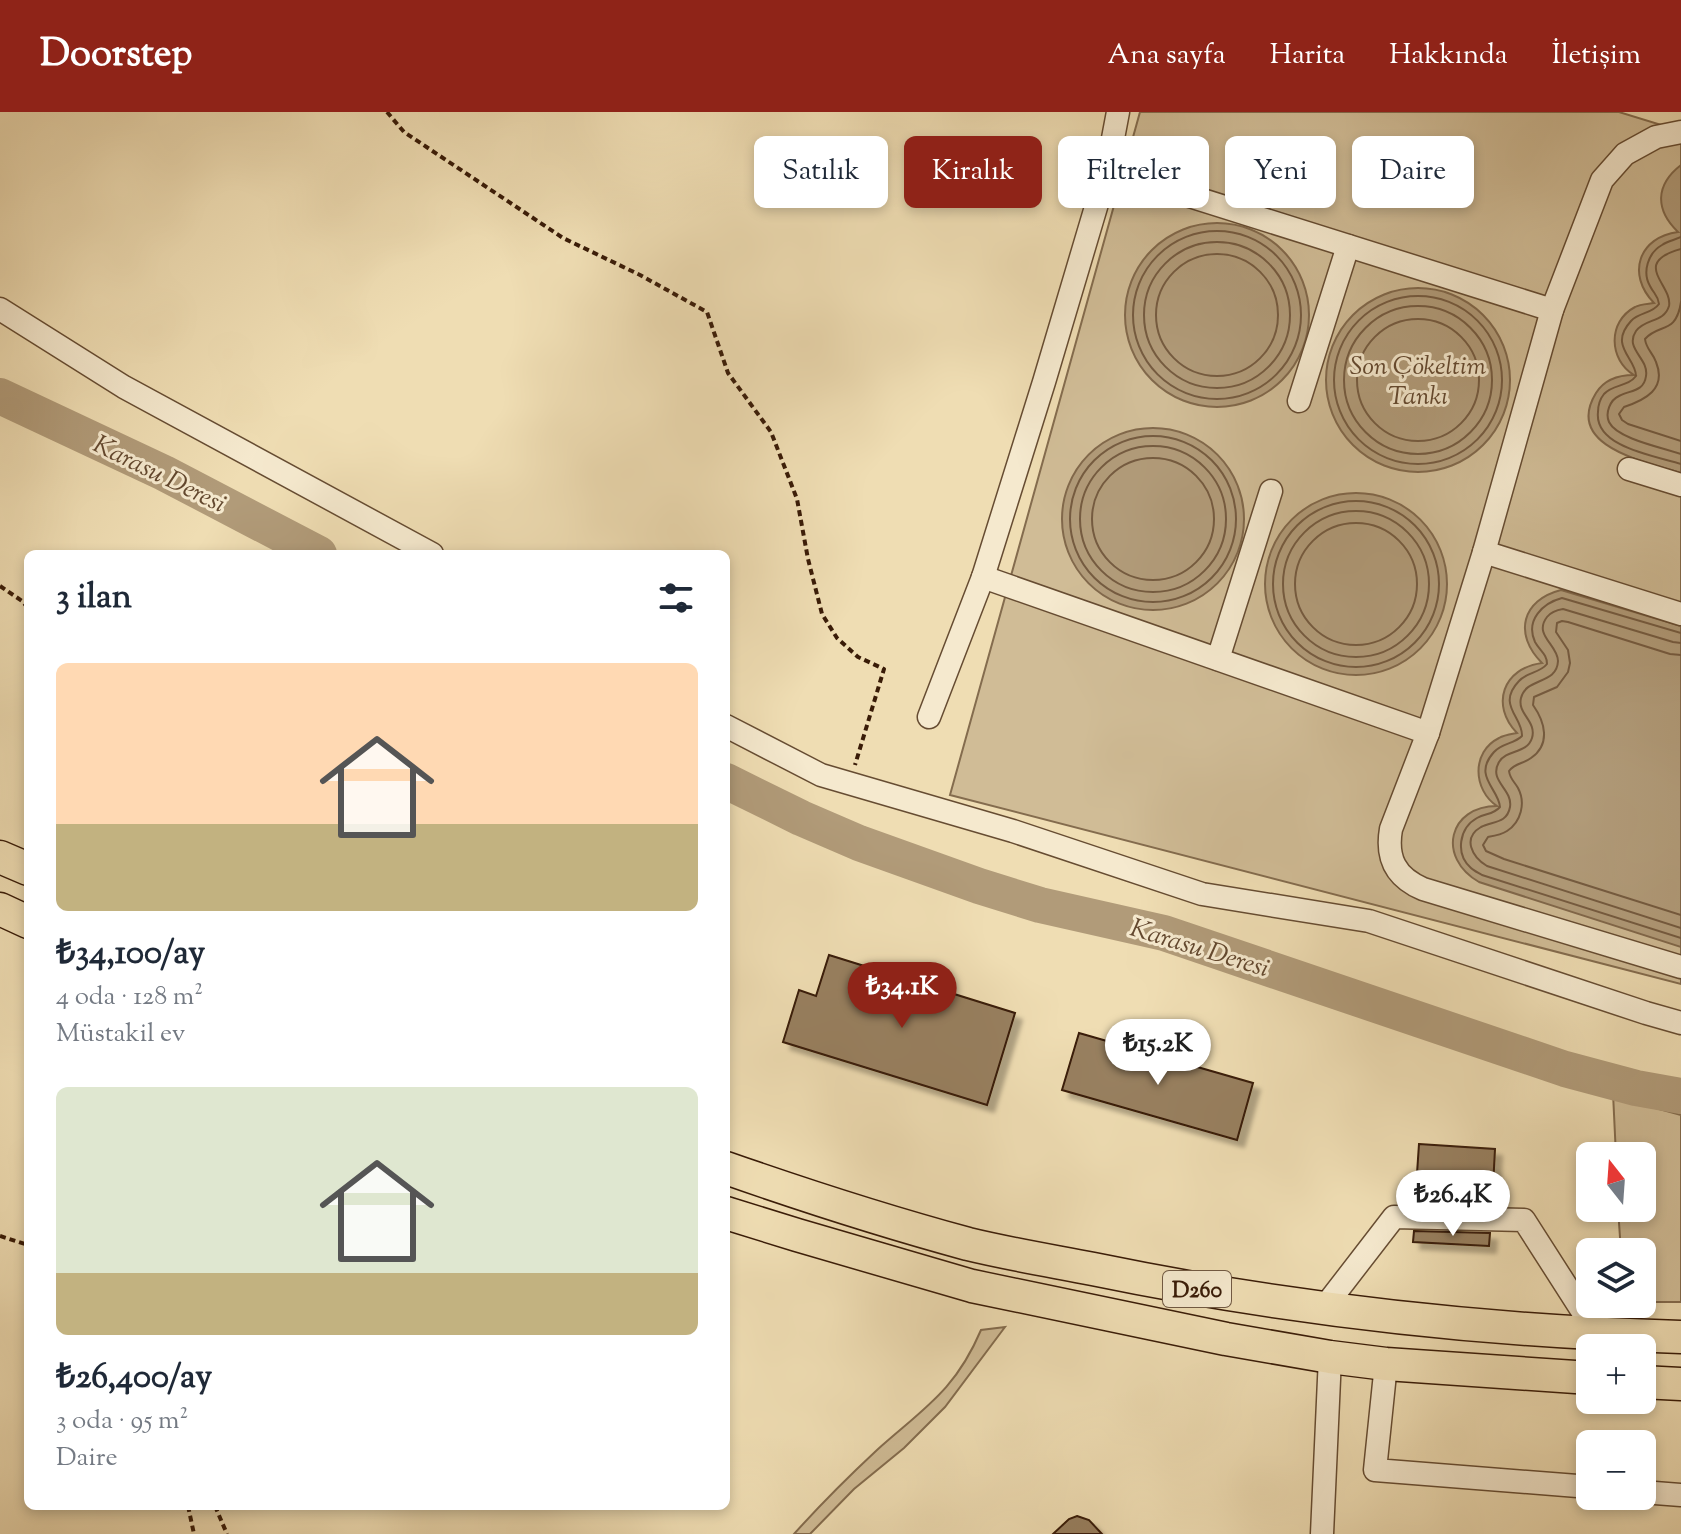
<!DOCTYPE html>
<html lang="tr">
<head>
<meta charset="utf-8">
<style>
	:root { --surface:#fff; --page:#f6f6f7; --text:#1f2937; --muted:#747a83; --accent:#8f2418 }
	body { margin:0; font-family:"Sorts Mill Goudy",serif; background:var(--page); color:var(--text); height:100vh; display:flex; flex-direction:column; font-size:30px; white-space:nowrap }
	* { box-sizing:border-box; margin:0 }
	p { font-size:26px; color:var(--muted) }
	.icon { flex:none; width:44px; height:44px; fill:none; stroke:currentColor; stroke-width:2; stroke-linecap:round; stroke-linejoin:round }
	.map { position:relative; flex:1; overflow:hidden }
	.drawer { position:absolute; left:24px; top:438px; width:706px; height:960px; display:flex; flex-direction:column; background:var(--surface); border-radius:12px; box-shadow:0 4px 12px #0003 }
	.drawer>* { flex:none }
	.banner { position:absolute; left:754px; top:24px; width:760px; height:72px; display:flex; gap:16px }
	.needle { width:52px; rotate:343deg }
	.controls { position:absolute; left:1576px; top:1030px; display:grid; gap:16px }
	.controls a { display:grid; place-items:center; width:80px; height:80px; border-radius:12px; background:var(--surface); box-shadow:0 4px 12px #0003; font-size:40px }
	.price { position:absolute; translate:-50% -68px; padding:0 18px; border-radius:28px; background:#fff; color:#222; font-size:26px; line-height:52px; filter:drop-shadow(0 2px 4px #0008) }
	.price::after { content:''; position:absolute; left:50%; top:48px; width:24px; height:18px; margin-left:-12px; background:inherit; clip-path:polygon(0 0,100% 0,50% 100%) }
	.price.on { background:var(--accent); color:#fff }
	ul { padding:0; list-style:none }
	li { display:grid; align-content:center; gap:16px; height:424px; padding:0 32px }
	li span { display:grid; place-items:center; height:248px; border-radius:12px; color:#555 }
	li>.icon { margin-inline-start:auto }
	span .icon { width:144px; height:144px; fill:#fffc; stroke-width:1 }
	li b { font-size:34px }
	h2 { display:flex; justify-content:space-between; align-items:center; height:96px; padding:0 32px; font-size:34px }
	.pill { padding:0 28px; border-radius:12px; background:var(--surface); box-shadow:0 4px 12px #0003; font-size:28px; line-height:72px }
	.pill.on { background:var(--accent); color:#fff }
	header { display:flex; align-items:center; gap:48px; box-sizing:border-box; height:112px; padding:0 40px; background:var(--accent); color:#fff }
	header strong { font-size:38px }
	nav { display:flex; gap:44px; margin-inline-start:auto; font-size:28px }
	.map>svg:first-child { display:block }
</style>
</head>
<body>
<header>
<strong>Doorstep</strong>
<nav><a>Ana sayfa</a><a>Harita</a><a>Hakkında</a><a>İletişim</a></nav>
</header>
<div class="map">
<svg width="1681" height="1422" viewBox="0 0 1681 1422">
	<defs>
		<filter id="shadow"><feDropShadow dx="7" dy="7" stdDeviation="2" flood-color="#0004"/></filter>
	</defs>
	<rect width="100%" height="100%" fill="#efddb3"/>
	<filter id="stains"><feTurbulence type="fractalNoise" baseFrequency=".0025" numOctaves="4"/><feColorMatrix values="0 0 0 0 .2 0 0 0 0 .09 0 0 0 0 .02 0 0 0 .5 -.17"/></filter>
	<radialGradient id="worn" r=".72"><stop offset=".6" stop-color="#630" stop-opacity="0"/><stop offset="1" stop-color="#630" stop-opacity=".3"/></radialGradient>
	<g fill="#d0bc96" stroke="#846c4e" stroke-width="2">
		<path d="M1140 0H1619L1681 19V872L950 683Z"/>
		<path d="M1613 981 1641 992 1681 1003V1190H1642V1140H1621L1618 1096H1642V1044H1616Z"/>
		<path d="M1005 1215 945 1295 904 1336 854 1377 810 1422H794C820 1393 848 1365 877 1338 924 1296 955 1279 981 1218Z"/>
	</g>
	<g fill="#b19b79" stroke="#81684b" stroke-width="2">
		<path d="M1681 53V361C1647 350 1563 335 1596 281 1604 268 1619 263 1634 263 1609 248 1607 210 1635 195 1640 192 1648 192 1654 191 1626 162 1639 125 1678 120 1655 98 1655 73 1681 53Z"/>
		<circle cx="1217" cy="203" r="92"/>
		<circle cx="1418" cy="268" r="92"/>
		<circle cx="1153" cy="407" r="91"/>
		<circle cx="1356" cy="472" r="91"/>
		<path d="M1561 478 1681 514V835L1479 770C1436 745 1449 694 1497 694 1473 678 1471 640 1499 626 1504 623 1512 622 1517 621 1490 593 1503 556 1542 551 1513 522 1522 488 1561 478Z"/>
	</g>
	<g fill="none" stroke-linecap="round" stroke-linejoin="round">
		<g stroke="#755b40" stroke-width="2">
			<circle cx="1217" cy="203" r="84"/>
			<path d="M1681 125C1675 128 1668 129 1662 133 1648 141 1642 160 1650 174 1654 182 1658 183 1659 192 1652 202 1639 200 1631 209 1608 234 1636 246 1636 264 1628 275 1613 272 1604 282 1600 287 1598 294 1598 300 1594 335 1655 344 1681 352"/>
			<circle cx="1217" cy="203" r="73"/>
			<path d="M1681 137C1630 151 1673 173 1669 194 1664 211 1645 206 1636 219 1624 237 1649 246 1646 264 1644 280 1630 278 1619 284 1610 288 1605 301 1609 310 1617 327 1664 336 1681 342"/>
			<circle cx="1217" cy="203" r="61"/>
			<circle cx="1418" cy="268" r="84"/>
			<path d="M1681 190C1676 223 1659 211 1645 227 1646 237 1653 241 1656 250 1667 277 1645 288 1624 295L1619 302 1622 308 1628 312 1681 329"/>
			<circle cx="1418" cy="268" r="74"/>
			<circle cx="1418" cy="268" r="61"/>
			<circle cx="1153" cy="407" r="83"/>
			<circle cx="1153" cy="407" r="73"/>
			<circle cx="1153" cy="407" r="61"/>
			<circle cx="1356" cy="472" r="83"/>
			<circle cx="1356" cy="472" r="73"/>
			<circle cx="1356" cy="472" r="61"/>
			<path d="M1681 521 1562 486C1543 491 1525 508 1535 530 1540 539 1547 542 1547 552 1540 561 1527 560 1519 569 1496 593 1523 605 1522 624 1514 632 1502 631 1494 640 1472 664 1499 677 1500 695 1493 703 1486 701 1477 706 1459 716 1455 742 1471 756 1474 759 1479 761 1482 763L1681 826"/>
			<path d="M1681 531 1673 530 1563 497C1556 498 1551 500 1547 505 1533 523 1558 533 1558 549 1557 573 1526 565 1521 586 1517 602 1537 609 1532 626 1527 642 1507 637 1499 650 1488 669 1513 677 1510 695 1507 712 1492 709 1481 715 1462 726 1472 745 1487 754L1681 816"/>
			<path d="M1681 543 1670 542 1568 510 1562 509 1557 511 1556 520 1568 538 1570 551 1568 560 1557 575 1534 585 1533 593C1545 610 1551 632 1531 646 1523 652 1515 651 1509 659 1510 667 1514 669 1518 676 1526 691 1521 710 1507 719 1501 723 1494 724 1488 725L1483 733 1486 739 1504 747 1681 803"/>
		</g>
		<g stroke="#b19b79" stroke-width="36">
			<path d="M0 284 164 361 319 442"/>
			<path d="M726 669 801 706 859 731 979 774 1040 793 1164 821 1565 957 1636 976 1681 984"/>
		</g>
	</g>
	<g fill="#988060" stroke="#391b07" stroke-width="2" filter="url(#shadow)">
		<path d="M829 843 1015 901 987 993 783 930 799 878 816 884Z"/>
		<path d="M1079 921 1253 971 1237 1028 1062 978Z"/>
		<path d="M1419 1032 1495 1037 1492 1093 1415 1091Z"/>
		<path d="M1414 1119 1490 1121 1489 1134 1413 1130Z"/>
		<path d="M1077 1404 1089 1408 1102 1422H1053L1069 1407Z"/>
	</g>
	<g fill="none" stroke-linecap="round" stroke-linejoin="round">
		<defs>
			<g id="minor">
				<path d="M1681 20 1656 25 1625 42 1602 68 1552 198 1484 440 1428 621 1391 717C1386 746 1395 765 1423 777L1681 855"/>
				<path d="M1107 58 1552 198"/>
				<path d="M0 197 124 275 432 442"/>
				<path d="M1299 289 1348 134"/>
				<path d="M1629 357 1681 373"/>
				<path d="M1484 440 1681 502"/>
				<path d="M983 465 1428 621"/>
				<path d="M1218 547 1271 379"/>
				<path d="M929 605 983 465 1044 270 1107 58 1118 0"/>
				<path d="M726 614 821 663 1013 719 1202 782 1369 809 1646 901 1681 911"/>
				<path d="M1323 1197 1394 1105 1524 1108 1597 1222"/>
				<path d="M1386 1252 1375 1358 1590 1375"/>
				<path d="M1642 1380 1681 1383"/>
				<path d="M1322 1422 1330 1245"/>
			</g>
			<g id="highway">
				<path d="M0 745 28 757"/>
				<path d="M0 797 28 810"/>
				<path d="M726 1056C806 1084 887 1110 968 1132 1009 1142 1052 1149 1093 1157 1287 1197 1483 1219 1681 1225"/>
				<path d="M726 1101 797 1123 972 1174 1226 1227 1330 1245 1386 1252 1590 1266"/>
				<path d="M1642 1270 1681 1272"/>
			</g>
		</defs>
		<use href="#minor" stroke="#664c32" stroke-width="25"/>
		<use href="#highway" stroke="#391b07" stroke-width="35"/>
		<g stroke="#391b07" stroke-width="4" stroke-dasharray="6 4" stroke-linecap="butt">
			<path d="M387 0 404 20 563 126 640 163 707 200 728 261 771 320 797 387 808 447 822 502 837 526 858 545 884 557 855 653"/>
			<path d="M0 474 22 489 28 496"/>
			<path d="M0 1124 28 1133"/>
			<path d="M188 1394 194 1422"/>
			<path d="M215 1394 227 1422"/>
		</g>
		<use href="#minor" stroke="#f5e9ce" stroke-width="22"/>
		<use href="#highway" stroke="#efddb3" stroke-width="32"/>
	</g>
	<g text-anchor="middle" stroke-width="6" stroke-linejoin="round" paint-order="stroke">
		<rect fill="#f5e9ce" stroke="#715943" stroke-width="2" x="1163" y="1159" width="68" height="36" rx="6"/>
		<g font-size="22" font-weight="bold" fill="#391b07">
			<text x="1197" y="1185">D260</text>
		</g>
		<g font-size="26" font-style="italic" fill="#63482f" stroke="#f5e9ce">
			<text x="1418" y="262">Son Çökeltim<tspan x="1418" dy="30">Tankı</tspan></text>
			<text transform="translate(160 361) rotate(26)" y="9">Karasu Deresi</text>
			<text transform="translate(1200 835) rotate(17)" y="9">Karasu Deresi</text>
		</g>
	</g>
	<rect width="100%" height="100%" filter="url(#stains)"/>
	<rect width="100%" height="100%" fill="url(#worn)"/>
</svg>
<div class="controls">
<a><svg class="needle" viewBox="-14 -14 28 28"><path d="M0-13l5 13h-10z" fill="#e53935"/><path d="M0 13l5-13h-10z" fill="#747a83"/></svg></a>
<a><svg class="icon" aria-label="layers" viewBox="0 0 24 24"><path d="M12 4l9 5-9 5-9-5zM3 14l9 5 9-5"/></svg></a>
<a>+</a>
<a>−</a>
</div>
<b class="price on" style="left:902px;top:918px">₺34.1K</b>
<b class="price" style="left:1158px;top:975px">₺15.2K</b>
<b class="price" style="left:1453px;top:1126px">₺26.4K</b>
<div class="banner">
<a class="pill">Satılık</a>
<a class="pill on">Kiralık</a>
<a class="pill">Filtreler</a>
<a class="pill">Yeni</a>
<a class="pill">Daire</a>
</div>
<section class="drawer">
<h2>3 ilan<svg class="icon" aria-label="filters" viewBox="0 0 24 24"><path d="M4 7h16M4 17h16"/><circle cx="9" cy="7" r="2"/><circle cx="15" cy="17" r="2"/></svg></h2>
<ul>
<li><span style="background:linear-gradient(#ffd9b3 65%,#c2b280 0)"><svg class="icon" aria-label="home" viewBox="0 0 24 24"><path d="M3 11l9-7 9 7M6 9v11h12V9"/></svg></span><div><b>₺34,100/ay</b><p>4 oda · 128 m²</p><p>Müstakil ev</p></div></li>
<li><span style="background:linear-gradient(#dfe7d0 75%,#c2b280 0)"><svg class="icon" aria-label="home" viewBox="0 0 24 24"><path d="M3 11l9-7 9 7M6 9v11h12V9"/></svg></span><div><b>₺26,400/ay</b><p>3 oda · 95 m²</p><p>Daire</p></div></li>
</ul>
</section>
</div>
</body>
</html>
